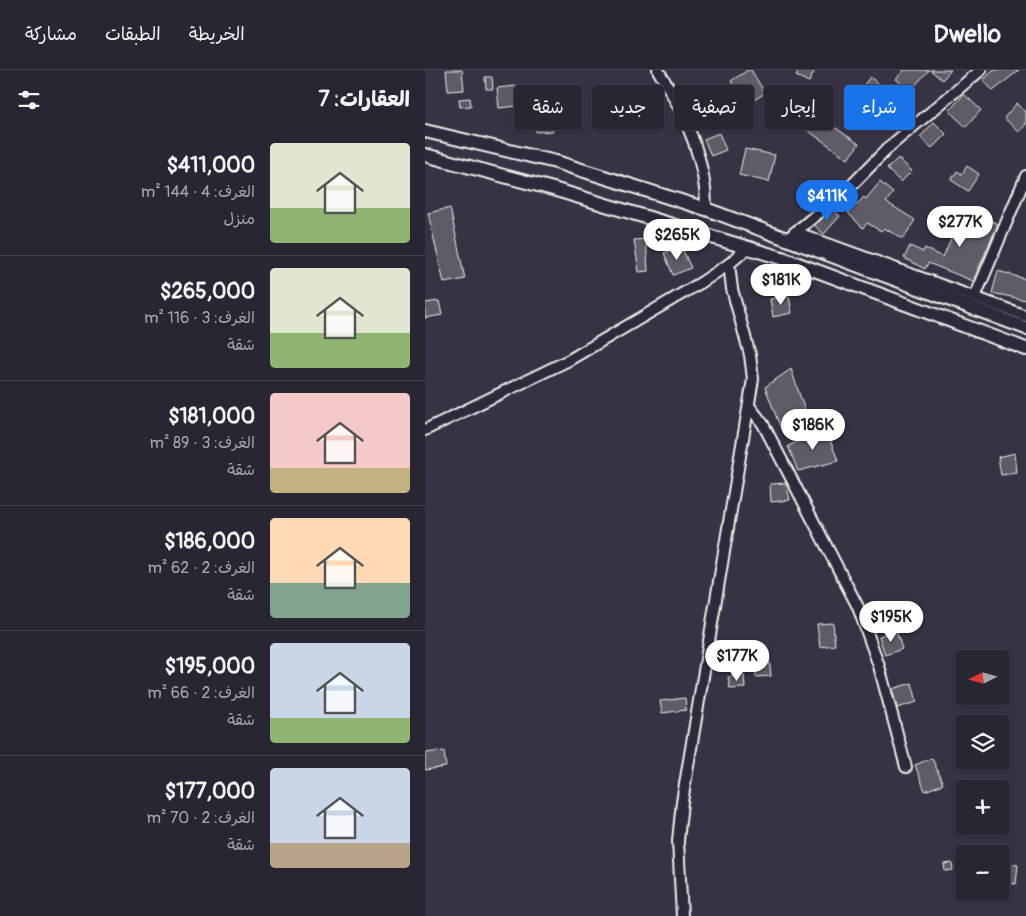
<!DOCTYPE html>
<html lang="ar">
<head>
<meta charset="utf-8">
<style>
	:root { --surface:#292633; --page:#312e3b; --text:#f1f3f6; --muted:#a5a5ac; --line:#45434e; --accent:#1a73e8 }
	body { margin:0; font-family:Pangolin,"Playpen Sans Arabic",sans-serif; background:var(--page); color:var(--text); direction:rtl; height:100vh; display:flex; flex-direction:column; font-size:19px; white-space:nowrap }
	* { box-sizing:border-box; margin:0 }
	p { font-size:16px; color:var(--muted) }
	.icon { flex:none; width:28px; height:28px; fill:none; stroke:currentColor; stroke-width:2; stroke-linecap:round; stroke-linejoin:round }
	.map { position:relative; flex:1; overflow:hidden; direction:ltr }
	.details { display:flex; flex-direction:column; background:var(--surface); width:425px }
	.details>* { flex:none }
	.guide { position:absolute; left:15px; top:15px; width:475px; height:45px; direction:rtl; display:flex; gap:10px }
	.needle { width:32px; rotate:264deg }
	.controls { position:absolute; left:530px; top:580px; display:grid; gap:10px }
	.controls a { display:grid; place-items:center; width:55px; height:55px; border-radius:5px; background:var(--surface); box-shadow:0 1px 4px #0004,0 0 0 1px var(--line); font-size:25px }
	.price { position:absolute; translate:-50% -42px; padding:0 11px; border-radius:18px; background:#fff; color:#222; font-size:16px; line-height:32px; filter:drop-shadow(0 1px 2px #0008) }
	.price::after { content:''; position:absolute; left:50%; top:30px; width:15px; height:11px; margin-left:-8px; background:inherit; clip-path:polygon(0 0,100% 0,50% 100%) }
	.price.current { background:var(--accent); color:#fff }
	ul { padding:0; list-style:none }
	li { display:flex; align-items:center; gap:15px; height:125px; padding:0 15px }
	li+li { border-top:1px solid var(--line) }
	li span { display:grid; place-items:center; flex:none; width:140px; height:100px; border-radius:5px; color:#555 }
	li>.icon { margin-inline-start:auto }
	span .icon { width:60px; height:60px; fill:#fffc; stroke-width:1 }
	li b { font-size:21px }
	h2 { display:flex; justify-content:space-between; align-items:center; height:60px; padding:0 15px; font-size:21px }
	.tag { padding:0 18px; border-radius:5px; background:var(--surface); box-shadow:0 1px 4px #0004,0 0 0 1px var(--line); font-size:18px; line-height:45px }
	.tag.current { background:var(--accent); color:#fff }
	header { display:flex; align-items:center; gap:30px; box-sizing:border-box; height:70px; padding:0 25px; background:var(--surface); border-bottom:1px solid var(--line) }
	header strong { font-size:24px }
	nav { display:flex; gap:28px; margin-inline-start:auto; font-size:18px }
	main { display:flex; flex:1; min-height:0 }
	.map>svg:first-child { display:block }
</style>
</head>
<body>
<header>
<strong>Dwello</strong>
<nav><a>الخريطة</a><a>الطبقات</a><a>مشاركة</a></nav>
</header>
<main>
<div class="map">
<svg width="601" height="846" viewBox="0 0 601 846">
	<rect width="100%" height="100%" fill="#373244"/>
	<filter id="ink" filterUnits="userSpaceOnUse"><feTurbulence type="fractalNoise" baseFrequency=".02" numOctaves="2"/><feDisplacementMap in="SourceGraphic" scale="10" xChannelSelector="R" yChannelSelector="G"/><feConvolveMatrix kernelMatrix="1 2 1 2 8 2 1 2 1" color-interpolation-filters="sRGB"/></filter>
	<g filter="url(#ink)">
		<g fill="#5f5c67" stroke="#f4f1e8">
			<path d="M21 0H37L39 20 23 21Z"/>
			<path d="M323 0H326L340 23 321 35 306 11Z"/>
			<path d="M374 0H390L384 12 371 6Z"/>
			<path d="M479 0H504L485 21 471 9Z"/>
			<path d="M505 0H526L517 10Z"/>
			<path d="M569 0H594L568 21 558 10Z"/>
			<path d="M60 7H67L68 19H61Z"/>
			<path d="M445 7 462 20 448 38 431 25Z"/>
			<path d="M279 14 286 28 276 33 269 19Z"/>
			<path d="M91 16 93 36 74 38 72 18Z"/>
			<path d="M539 24 556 40 541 57 524 41Z"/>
			<path d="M363 27 370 49 348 55 341 34Z"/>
			<path d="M45 28 46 36 35 37 34 29Z"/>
			<path d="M592 33 601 42V54L594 62 579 48Z"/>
			<path d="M389 43 434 74 423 89 378 57Z"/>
			<path d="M127 45 128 61 111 62 109 47Z"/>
			<path d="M509 52 521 64 507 78 495 67Z"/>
			<path d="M294 63 301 80 286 86 279 69Z"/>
			<path d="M320 79 350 85 344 112 314 105Z"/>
			<path d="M473 88 487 101 476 112 462 99Z"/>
			<path d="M542 96 554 104 543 121 526 110 532 101 537 104Z"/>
			<path d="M455 112 468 123 461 132 490 150 478 169 459 158 456 161 442 153 438 158 423 143 439 127 441 129Z"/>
			<path d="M25 138 40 209 19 213 3 143Z"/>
			<path d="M408 140 415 146 399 164 389 155Z"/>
			<path d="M543 140 573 154 548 211 503 193 500 199 479 188 485 176 498 182 500 178 518 187 528 164 532 166Z"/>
			<path d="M221 169 223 201 214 202 209 170Z"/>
			<path d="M256 176 266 198 248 205 239 183Z"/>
			<path d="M573 201 601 209V230L567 223Z"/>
			<path d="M364 226 367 243 348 247 345 229Z"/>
			<path d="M14 231 17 245 0 248V233Z"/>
			<path d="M366 299 384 353 356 359 340 317Z"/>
			<path d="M401 359 413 391 373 401 363 376Z"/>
			<path d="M590 383 592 403 576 405 573 387Z"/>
			<path d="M361 413 365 430 346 432 345 414Z"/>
			<path d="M408 553 410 575 395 577 392 554Z"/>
			<path d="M471 560 477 579 460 585 454 566Z"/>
			<path d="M344 587 346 606 331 607 329 589Z"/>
			<path d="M319 605 320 618 305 619 303 607Z"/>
			<path d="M487 613 492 632 472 638 467 619Z"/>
			<path d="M260 628 261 640 237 643 235 631Z"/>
			<path d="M19 681 21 697 0 700V683Z"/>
			<path d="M507 688 518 714 500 721 490 695Z"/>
			<path d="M527 793 528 800 520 801 519 794Z"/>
			<path d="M585 794 593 795 591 814 583 813Z"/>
		</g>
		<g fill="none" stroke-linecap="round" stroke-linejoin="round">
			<defs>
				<g id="minor">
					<path d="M233 0C258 40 282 91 281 139"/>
					<path d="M370 162 601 246"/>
					<path d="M362 169 425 117 465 76 556 0"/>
					<path d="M550 227 601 106"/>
					<path d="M325 337 338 354 433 537 454 596 481 697"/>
					<path d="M0 360 144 290 277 212 304 194 324 177"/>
					<path d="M257 846 253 771 257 732 328 309 325 285 307 219 304 194"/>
				</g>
				<g id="major">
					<path d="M0 61 131 92 281 139 601 258"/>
					<path d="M0 85 128 119 360 189 601 279"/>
				</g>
			</defs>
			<use href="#minor" stroke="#f4f1e8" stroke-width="14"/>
			<use href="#major" stroke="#f4f1e8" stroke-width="16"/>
			<use href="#minor" stroke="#2f2a3d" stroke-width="10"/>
			<use href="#major" stroke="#2f2a3d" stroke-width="12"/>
		</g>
	</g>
</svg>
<div class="controls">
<a><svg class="needle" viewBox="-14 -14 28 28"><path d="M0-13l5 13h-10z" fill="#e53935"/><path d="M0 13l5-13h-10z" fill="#a5a5ac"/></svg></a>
<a><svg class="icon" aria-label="layers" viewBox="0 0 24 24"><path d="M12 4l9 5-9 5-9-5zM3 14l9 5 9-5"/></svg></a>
<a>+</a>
<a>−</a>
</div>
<b class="price current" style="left:402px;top:152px">$411K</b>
<b class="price" style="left:535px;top:178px">$277K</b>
<b class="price" style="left:252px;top:191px">$265K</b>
<b class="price" style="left:356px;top:236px">$181K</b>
<b class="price" style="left:388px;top:381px">$186K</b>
<b class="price" style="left:466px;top:573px">$195K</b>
<b class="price" style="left:312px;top:612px">$177K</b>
<div class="guide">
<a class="tag current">شراء</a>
<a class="tag">إيجار</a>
<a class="tag">تصفية</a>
<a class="tag">جديد</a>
<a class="tag">شقة</a>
</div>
</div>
<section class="details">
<h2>العقارات: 7<svg class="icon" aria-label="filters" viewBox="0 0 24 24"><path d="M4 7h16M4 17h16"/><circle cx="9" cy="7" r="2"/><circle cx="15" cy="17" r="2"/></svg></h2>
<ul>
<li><span style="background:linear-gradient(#dfe7d0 65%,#8fb573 0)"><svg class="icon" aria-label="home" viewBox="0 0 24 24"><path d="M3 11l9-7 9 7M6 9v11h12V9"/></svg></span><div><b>$411,000</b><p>الغرف: 4 · 144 m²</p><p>منزل</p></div></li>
<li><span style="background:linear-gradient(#dfe7d0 65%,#8fb573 0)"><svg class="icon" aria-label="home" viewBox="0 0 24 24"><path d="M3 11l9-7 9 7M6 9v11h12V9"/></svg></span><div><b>$265,000</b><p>الغرف: 3 · 116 m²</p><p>شقة</p></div></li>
<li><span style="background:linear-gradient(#f6c9c9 75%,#c2b280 0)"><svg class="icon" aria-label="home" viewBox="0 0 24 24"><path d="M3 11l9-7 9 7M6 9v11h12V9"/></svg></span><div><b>$181,000</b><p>الغرف: 3 · 89 m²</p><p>شقة</p></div></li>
<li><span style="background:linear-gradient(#ffd9b3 65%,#7fa58c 0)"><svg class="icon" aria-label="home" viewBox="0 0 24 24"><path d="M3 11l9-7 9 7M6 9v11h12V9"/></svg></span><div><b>$186,000</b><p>الغرف: 2 · 62 m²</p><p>شقة</p></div></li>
<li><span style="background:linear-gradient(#c9d6e8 75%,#8fb573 0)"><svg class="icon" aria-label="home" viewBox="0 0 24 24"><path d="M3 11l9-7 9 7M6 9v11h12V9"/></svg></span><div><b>$195,000</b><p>الغرف: 2 · 66 m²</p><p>شقة</p></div></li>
<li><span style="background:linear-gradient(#c9d6e8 75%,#b9a48a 0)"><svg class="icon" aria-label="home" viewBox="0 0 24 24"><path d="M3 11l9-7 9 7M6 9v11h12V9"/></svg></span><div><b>$177,000</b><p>الغرف: 2 · 70 m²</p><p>شقة</p></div></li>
</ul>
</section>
</main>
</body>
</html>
